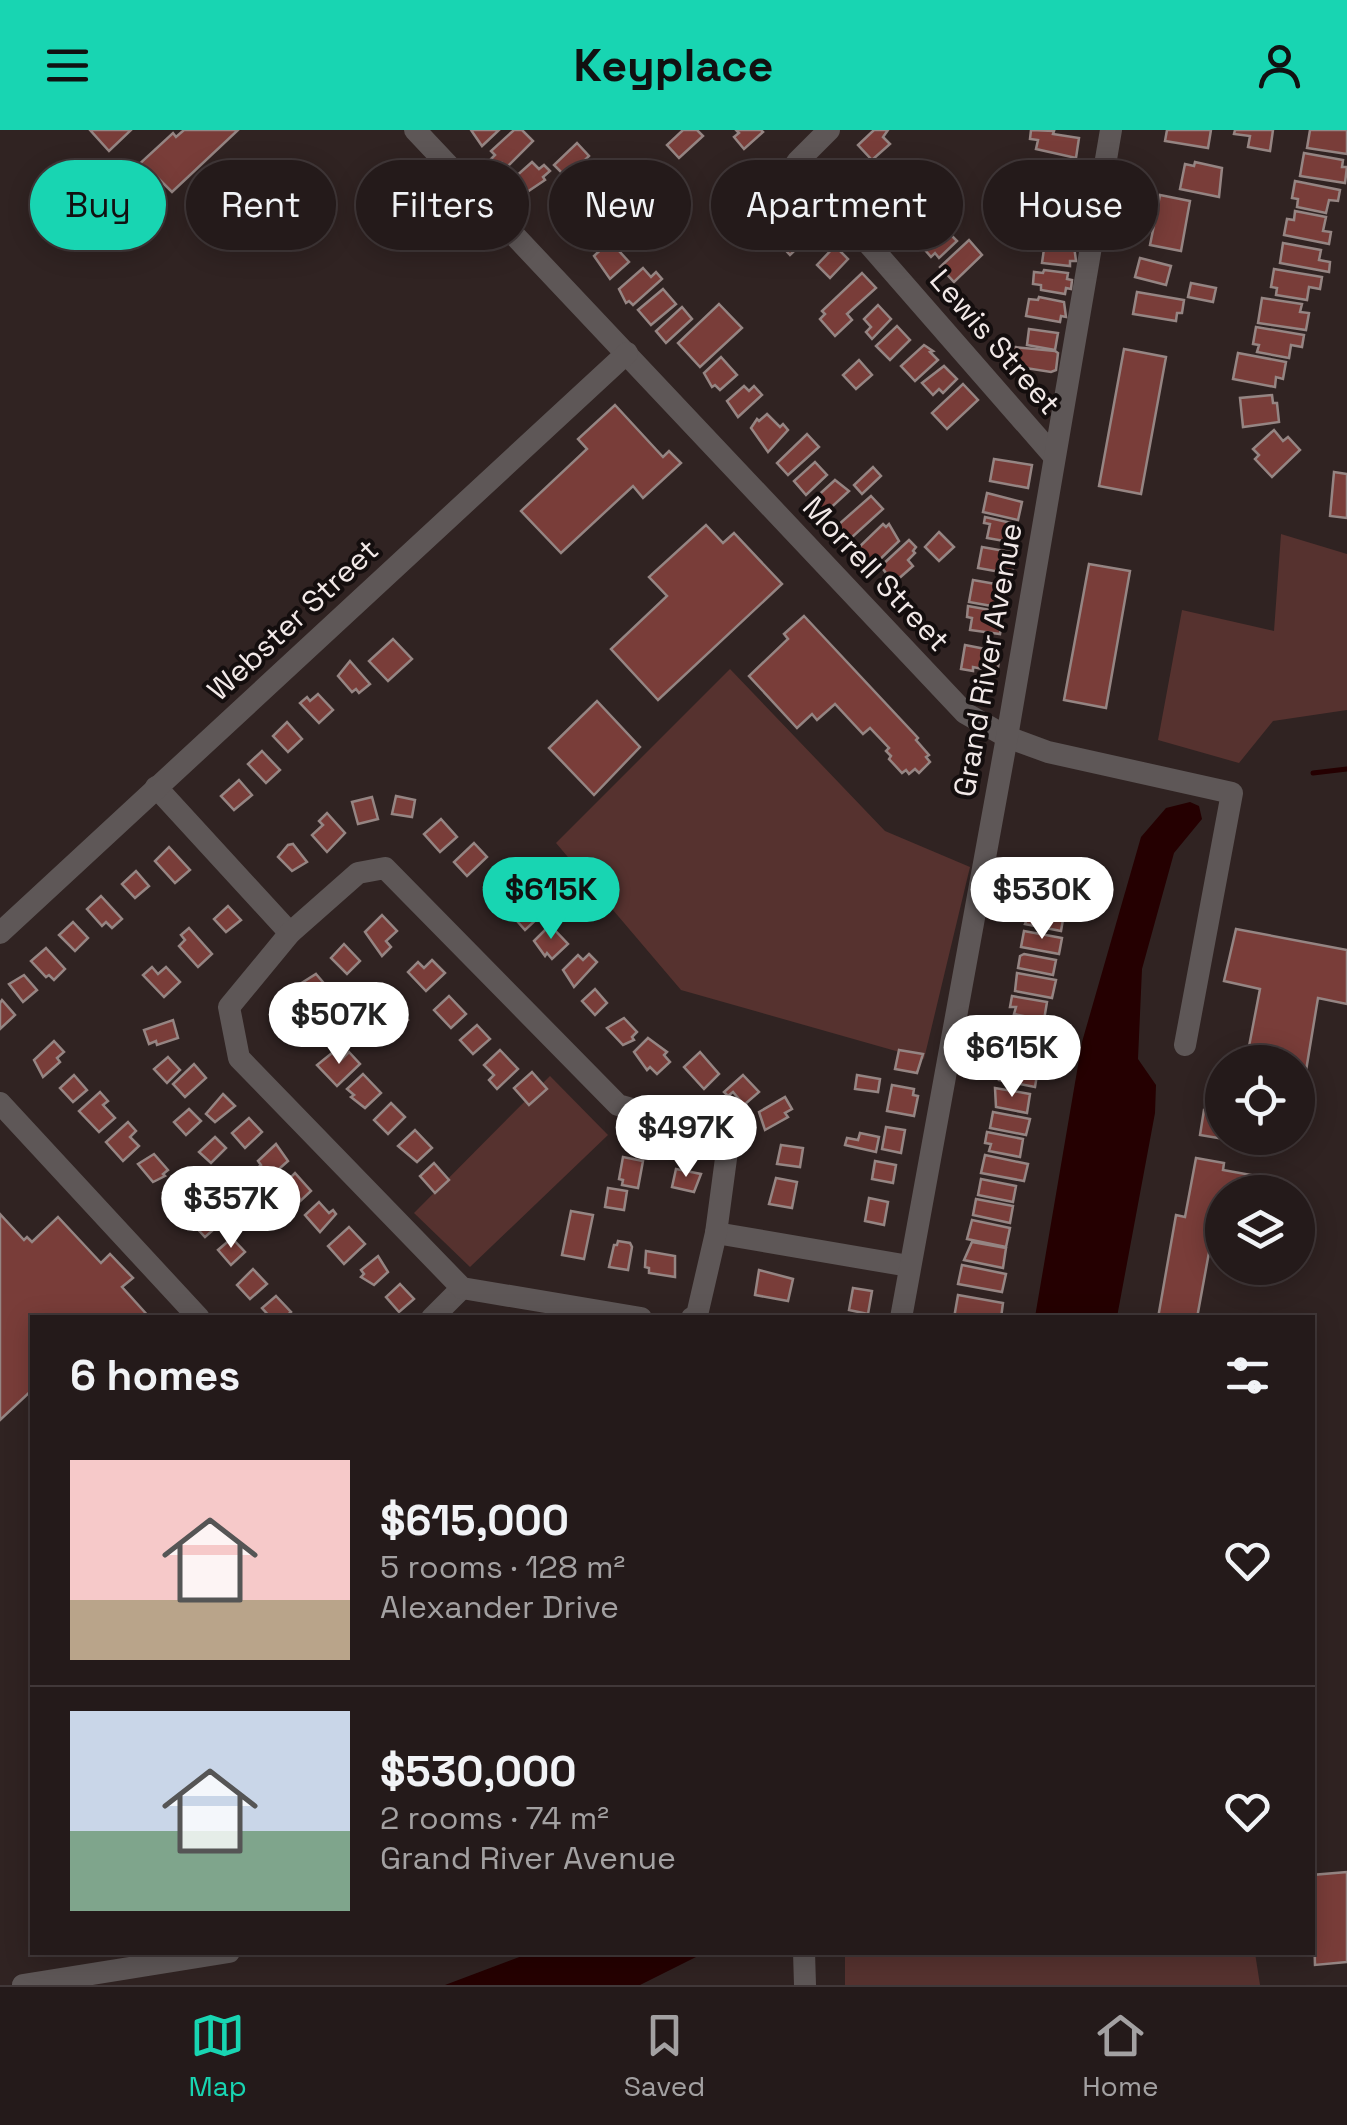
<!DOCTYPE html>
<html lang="en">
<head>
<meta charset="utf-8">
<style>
	:root { --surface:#241a1a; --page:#302727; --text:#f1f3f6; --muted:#a3a1a2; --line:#413839; --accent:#18d5b2 }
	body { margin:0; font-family:"Space Grotesk",sans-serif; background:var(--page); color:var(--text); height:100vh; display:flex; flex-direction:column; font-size:38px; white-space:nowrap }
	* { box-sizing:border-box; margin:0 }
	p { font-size:32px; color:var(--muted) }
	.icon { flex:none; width:55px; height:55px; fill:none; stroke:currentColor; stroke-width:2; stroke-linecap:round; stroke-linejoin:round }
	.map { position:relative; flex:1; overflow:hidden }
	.side { position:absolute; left:30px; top:1185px; width:1285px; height:640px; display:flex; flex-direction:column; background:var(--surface); border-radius:0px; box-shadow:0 5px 25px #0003,0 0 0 2px var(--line) }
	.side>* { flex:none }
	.hud { position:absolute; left:30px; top:30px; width:1288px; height:90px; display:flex; gap:20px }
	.buttons { position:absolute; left:1205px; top:915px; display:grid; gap:20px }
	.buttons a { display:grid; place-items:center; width:110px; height:110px; border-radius:50%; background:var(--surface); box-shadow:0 5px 25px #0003,0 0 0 2px var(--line); font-size:50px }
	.price { position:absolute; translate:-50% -85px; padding:0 22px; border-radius:35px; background:#fff; color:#222; font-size:32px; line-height:65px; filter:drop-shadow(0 2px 5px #0008) }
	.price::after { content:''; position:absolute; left:50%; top:60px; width:30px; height:22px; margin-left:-15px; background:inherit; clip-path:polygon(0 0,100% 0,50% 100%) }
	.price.on { background:var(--accent); color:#111 }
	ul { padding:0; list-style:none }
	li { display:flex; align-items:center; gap:30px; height:250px; padding:0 40px }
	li+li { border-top:2px solid var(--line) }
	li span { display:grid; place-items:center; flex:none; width:280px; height:200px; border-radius:0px; color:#555 }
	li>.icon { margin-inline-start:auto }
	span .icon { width:120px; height:120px; fill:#fffc; stroke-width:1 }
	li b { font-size:42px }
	h2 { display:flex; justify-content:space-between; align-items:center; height:120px; padding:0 40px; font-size:42px }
	.pill { padding:0 35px; border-radius:45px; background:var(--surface); box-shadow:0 5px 25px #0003,0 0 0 2px var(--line); font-size:35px; line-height:90px }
	.pill.on { background:var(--accent); color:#111 }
	header { display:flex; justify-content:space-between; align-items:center; height:130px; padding:0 40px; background:var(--accent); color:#111; font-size:45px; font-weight:600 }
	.menu { display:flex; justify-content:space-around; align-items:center; height:140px; border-top:2px solid var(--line); background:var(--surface); font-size:28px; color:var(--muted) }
	.menu a { display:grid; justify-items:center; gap:5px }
	.menu .on { color:var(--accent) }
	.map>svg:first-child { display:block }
</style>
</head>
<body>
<header><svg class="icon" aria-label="menu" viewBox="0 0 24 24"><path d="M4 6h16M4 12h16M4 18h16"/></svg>Keyplace<svg class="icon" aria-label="person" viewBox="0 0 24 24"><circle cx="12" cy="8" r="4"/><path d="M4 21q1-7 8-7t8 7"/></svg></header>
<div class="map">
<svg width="1347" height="1855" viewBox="0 0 1347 1855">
	<rect width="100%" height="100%" fill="#302322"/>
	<g fill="#56322f">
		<path d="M1281 404 1347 424V580L1273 591 1239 633 1158 610 1182 480 1274 501Z"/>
		<path d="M730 539 885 701 970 737 924 929 681 860 556 713Z"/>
		<path d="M550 946 608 1005 470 1137 414 1083Z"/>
		<path d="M845 1823H1255L1260 1855H845Z"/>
	</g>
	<g fill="#250001">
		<path d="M1190 672 1199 676 1202 689 1174 723 1142 839 1138 929 1156 955 1155 983 1117 1187H1035L1082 912 1141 707 1166 678Z"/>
		<path d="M530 1823V1822L704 1823 640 1855H445Z"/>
	</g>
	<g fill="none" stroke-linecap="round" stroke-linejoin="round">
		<path stroke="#250001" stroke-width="5" d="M1313 643 1347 639"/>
	</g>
	<g fill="#793d39" stroke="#958583" stroke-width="2.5">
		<path d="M90 0H131L109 21Z"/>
		<path d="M184 0H238L172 62 157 47 144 59 134 49 128 55 123 49 173 3 176 7Z"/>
		<path d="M471 0H499L482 16Z"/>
		<path d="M514 0H522L533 11 506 38 502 33 499 37 491 29 495 25 491 21Z"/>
		<path d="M683 0H697L703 6 679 28 667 15Z"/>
		<path d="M736 0H761L763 2 744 19 734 7 739 3Z"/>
		<path d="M874 0H888L883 7 890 14 872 30 858 15Z"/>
		<path d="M1031 0 1054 1 1053 4 1079 8 1076 28 1036 19 1038 10 1030 9Z"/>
		<path d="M1167 0H1211L1208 18 1165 11Z"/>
		<path d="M1235 0H1273L1270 21 1248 17 1250 6 1234 4Z"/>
		<path d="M1310 0H1347V24L1307 18Z"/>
		<path d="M577 13 589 26 567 48 554 35Z"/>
		<path d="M1304 23 1343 30 1342 37H1347L1345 53 1300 46Z"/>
		<path d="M877 31 881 36 887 31 893 38 889 43 892 46 876 60 862 45Z"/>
		<path d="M532 32 539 39 544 35 550 41 543 47 545 50 527 62 514 48Z"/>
		<path d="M1195 32 1222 38 1219 67 1180 59 1185 34 1194 36Z"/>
		<path d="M1038 42 1071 47 1068 63 1063 62 1061 75 1039 71Z"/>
		<path d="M772 48 783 61 758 83 744 67Z"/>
		<path d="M1295 51 1340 60 1338 71 1329 70 1326 83 1297 77 1298 69 1292 68Z"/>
		<path d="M909 54 914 59 908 65 914 72 900 85 885 69 899 56 903 60Z"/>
		<path d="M787 64 799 77 784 91 788 95 778 104 766 91 773 84 770 80Z"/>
		<path d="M1160 65 1190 71 1181 121 1150 115Z"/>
		<path d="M587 68 605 87 583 108 565 89Z"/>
		<path d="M922 69 932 80 926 86 930 90 911 106 904 98 908 95 902 88Z"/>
		<path d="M1042 78 1079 86 1075 107 1037 100Z"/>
		<path d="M1295 81 1326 87 1323 101 1331 102 1329 114 1284 105 1287 89 1294 90Z"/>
		<path d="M809 86 819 97 790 125 780 114Z"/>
		<path d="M943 97 957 111 939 128 935 123 931 127 925 120 929 117 925 114Z"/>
		<path d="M969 110 982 125 954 152 940 137Z"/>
		<path d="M610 111 629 132 610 149 594 126Z"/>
		<path d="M1045 112 1074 116 1076 131H1070V136L1042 133Z"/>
		<path d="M1283 113 1321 120 1319 130 1330 132 1329 142 1280 133Z"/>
		<path d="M835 116 848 129 830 148 817 135Z"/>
		<path d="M1140 128 1171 136 1166 155 1135 147Z"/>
		<path d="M643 138 651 147 656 142 662 149 633 175 629 171 626 173 619 159Z"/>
		<path d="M1274 139 1322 147 1320 159 1309 157 1307 170 1276 165 1277 158 1271 157Z"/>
		<path d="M1044 140 1068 143 1067 149 1072 150 1071 159 1066 158 1065 164 1041 160V155L1033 154 1034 142 1043 143Z"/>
		<path d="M862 143 876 158 847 184 852 190 835 206 820 189 825 184 822 181Z"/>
		<path d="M1191 153 1216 158 1213 172 1188 167Z"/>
		<path d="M663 159 676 174 651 195 638 180Z"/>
		<path d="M1137 162 1184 170 1182 183H1177L1176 191 1133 184Z"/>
		<path d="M1039 167 1064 172 1066 187 1061 186 1060 192 1026 186 1029 169 1038 170Z"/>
		<path d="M1262 168 1302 174 1300 182 1309 183 1306 200 1258 193Z"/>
		<path d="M719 174 742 198 700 237 678 213Z"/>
		<path d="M878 175 891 189 872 209 866 202 871 197 864 189Z"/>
		<path d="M682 177 692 189 666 213 656 201Z"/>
		<path d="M897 196 910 210 890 230 876 216Z"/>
		<path d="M1256 197 1304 205 1302 217 1291 215 1289 228 1257 222 1259 215 1253 214Z"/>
		<path d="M1029 199 1058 203 1055 220 1027 215Z"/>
		<path d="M924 215 933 221 930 222 938 230 915 251 901 236Z"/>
		<path d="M1004 216 1055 221 1058 223 1056 240 1051 242 1013 236 1014 233 1002 231Z"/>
		<path d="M1124 219 1166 227 1141 364 1099 356Z"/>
		<path d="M1238 223 1286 232 1283 249 1276 247 1275 257 1233 249Z"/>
		<path d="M721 227 737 245 720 260 715 255 712 257 704 243Z"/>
		<path d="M859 230 872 245 856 259 843 245Z"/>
		<path d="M944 236 957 249 943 263 939 259 933 265 922 253Z"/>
		<path d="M963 254 978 270 947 299 932 283Z"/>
		<path d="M744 256 749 261 754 256 762 265 738 287 727 271Z"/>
		<path d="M1272 265 1273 273H1277L1279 292 1243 297 1240 268Z"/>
		<path d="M615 275 663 327 669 321 681 333 643 368 633 356 561 423 521 381 587 319 578 309Z"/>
		<path d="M767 284 780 297 783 294 788 300 768 322 751 298 757 289 759 291Z"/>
		<path d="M1274 300 1283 311 1288 307 1300 320 1272 347 1255 329 1259 325 1253 319Z"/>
		<path d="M807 304 819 317 788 345 777 333Z"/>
		<path d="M994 329 1032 335 1028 358 990 351Z"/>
		<path d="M815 332 827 345 806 365 794 351Z"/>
		<path d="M873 337 881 346 862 364 854 355Z"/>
		<path d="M1334 342 1347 344V388L1330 386Z"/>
		<path d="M835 350 849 361 824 384 812 371Z"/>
		<path d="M987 363 1022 372 1018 390 983 382Z"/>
		<path d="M871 366 883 379 850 409 838 395Z"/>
		<path d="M985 387 1020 395 1016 413 987 408 990 394 984 393Z"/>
		<path d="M883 394 886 397 889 394 899 411 872 437 856 420Z"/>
		<path d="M706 395 723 413 734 403 782 454 658 570 611 519 667 466 649 447Z"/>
		<path d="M939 402 954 417 939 431 925 417Z"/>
		<path d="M909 410 916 417 913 421 915 423 908 430 913 436 896 451 892 447 890 449 881 436Z"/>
		<path d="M982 417 1016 423 1012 444 978 438Z"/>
		<path d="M1089 434 1130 441 1106 578 1064 570Z"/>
		<path d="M973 450 1007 456 1003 478 969 472Z"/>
		<path d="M968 476 996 481V484L1003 486 1000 504 970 500 972 488 967 487Z"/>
		<path d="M804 486 918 608 916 610 929 625 926 627 930 632 919 643 915 639 909 644 906 640 902 643 889 629 891 626 886 621 889 618 870 598 863 604 835 574 817 590 812 584 797 598 749 546 788 509 784 504Z"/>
		<path d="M393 509 412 529 388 551 369 531Z"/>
		<path d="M965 515 1001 522 997 542 973 537V541L961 539Z"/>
		<path d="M350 531 370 554 359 563 356 559 352 562 338 546Z"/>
		<path d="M318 564 333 580 319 593 300 573 307 567 310 571Z"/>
		<path d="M597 571 640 617 594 665 549 618Z"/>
		<path d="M287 592 302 609 288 622 273 606Z"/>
		<path d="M262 621 280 640 266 653 248 634Z"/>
		<path d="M239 650 252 665 234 680 221 666Z"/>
		<path d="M396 666 415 670 412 687 392 684Z"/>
		<path d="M372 667 378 689 358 694 352 672Z"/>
		<path d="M327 683 345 703 327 722 312 705 323 695 319 691Z"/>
		<path d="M441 689 457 707 440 722 424 704Z"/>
		<path d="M474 713 487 727 467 746 454 732Z"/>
		<path d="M293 714 307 732 292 741 278 727 288 715Z"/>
		<path d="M169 717 190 740 175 753 155 731Z"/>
		<path d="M504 738 515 750 498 771 484 757Z"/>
		<path d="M136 741 149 756 135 768 122 754Z"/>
		<path d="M1033 754 1069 761 1066 779 1034 773 1035 766H1030Z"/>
		<path d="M542 764 552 775 525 800 509 782 524 768 530 774Z"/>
		<path d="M101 766 122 789 112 798 106 792 102 796 87 779Z"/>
		<path d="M228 776 241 790 226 802 214 789Z"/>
		<path d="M1032 777 1064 784 1061 801 1025 794Z"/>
		<path d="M382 785 397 801 386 811 391 817 382 826 365 802Z"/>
		<path d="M73 792 88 808 75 821 59 805Z"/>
		<path d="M550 795 568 814 552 829 547 823 545 826 534 811Z"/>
		<path d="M189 798 212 824 198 837 179 816 185 810 181 805Z"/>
		<path d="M1236 799 1347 820V874L1318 868 1300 977 1298 932H1246L1260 859 1224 851Z"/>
		<path d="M1024 801 1062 808 1059 824 1021 817Z"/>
		<path d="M344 814 360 831 347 844 331 828Z"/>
		<path d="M46 818 65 839 54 850 49 845 46 847 31 831Z"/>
		<path d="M589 824 597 832 574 857 563 840 578 825 583 830Z"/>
		<path d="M1024 824 1056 830 1053 845 1018 838 1020 826Z"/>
		<path d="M432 830 445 843 426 861 408 842 418 832 424 838Z"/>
		<path d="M152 837 158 844 166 837 180 852 164 867 143 845Z"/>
		<path d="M1017 843 1056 850 1052 868 1015 861Z"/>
		<path d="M316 844 329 859 321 871H316L300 854Z"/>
		<path d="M24 845 37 860 23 872 9 854Z"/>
		<path d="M595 859 607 873 595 885 582 871Z"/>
		<path d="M449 866 466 884 451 898 434 880Z"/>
		<path d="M1012 866 1047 872 1044 890 1014 884 1016 877H1010Z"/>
		<path d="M2 870 15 885 0 899V873Z"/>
		<path d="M389 870 408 890 395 902 376 882Z"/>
		<path d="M290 872 311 892 295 908 272 888Z"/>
		<path d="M624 888 637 902 632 907 634 910 623 915 607 898Z"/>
		<path d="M1010 888 1047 894 1043 912 1007 905Z"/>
		<path d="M173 890 178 908 157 915 156 911 149 914 144 900Z"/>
		<path d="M477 895 490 909 473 924 460 910Z"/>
		<path d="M648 908 667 922 664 925 670 932 657 944 650 937 647 940 634 922Z"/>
		<path d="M1003 909 1040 917 1036 934 1005 928 1006 922 1001 921Z"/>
		<path d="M54 911 64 922 57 928 60 932 43 947 34 930Z"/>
		<path d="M500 920 518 939 497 959 489 950 494 945 484 935Z"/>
		<path d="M899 920 923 924 917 943 895 939Z"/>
		<path d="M349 922 360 934 337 956 317 935 332 923 340 931Z"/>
		<path d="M700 922 719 944 704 959 684 937Z"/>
		<path d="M168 927 180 940 167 953 154 939Z"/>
		<path d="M1003 932 1038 939 1035 957 999 950Z"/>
		<path d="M194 934 206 948 185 967 173 954Z"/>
		<path d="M532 942 547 959 529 975 514 958Z"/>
		<path d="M363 944 381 963 365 978 351 967 354 965 347 959Z"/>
		<path d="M74 945 87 960 73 972 60 958Z"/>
		<path d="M743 945 759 962 744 975 733 962 728 966 724 962Z"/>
		<path d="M857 945 880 949 878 962 855 959Z"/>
		<path d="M892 955 914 959 913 965 918 966 914 986 887 981Z"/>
		<path d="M995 958 1030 964 1027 983 996 977Z"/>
		<path d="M100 962 108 971 103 975 115 988 99 1002 79 981Z"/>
		<path d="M223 964 235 976 215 992 206 984Z"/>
		<path d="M785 967 792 979 785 983 788 987 765 1000 759 982Z"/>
		<path d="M391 973 405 987 388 1004 374 990Z"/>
		<path d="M189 979 201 991 186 1005 174 992Z"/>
		<path d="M1204 980 1222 983 1224 1009 1200 1005Z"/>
		<path d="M993 982 1030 989 1026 1005 990 998Z"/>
		<path d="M249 988 262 1002 245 1018 232 1003Z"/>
		<path d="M128 992 136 1001 130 1007 139 1016 123 1031 106 1012Z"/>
		<path d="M886 997 905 1000 901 1023 882 1019Z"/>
		<path d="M415 1000 432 1018 417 1032 398 1016Z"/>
		<path d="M987 1002 1023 1009 1020 1027 989 1021 991 1014 985 1013Z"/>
		<path d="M860 1003 879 1007 876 1022 845 1015 847 1008 858 1010Z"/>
		<path d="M215 1007 226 1018 211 1033 199 1022Z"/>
		<path d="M276 1014 288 1031 271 1046 269 1043 263 1048 255 1040 261 1035 258 1031Z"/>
		<path d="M781 1015 803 1018 800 1037 777 1034Z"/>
		<path d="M154 1024 168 1040 163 1044 165 1046 153 1052 138 1034Z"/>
		<path d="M985 1025 1028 1034 1024 1051 981 1043Z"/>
		<path d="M623 1027 643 1031 638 1058 622 1055 623 1050 619 1049Z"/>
		<path d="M1196 1028 1224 1033 1223 1040 1274 1049 1272 1062H1222V1085L1216 1084 1197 1188H1158L1176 1085 1185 1087Z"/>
		<path d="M875 1031 896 1035 893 1053 872 1049Z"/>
		<path d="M434 1033 449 1050 435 1063 420 1046Z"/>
		<path d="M676 1039 701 1044 694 1062 672 1057Z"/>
		<path d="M295 1043 311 1061 295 1076 279 1059Z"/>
		<path d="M776 1048 797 1052 792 1078 769 1074Z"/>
		<path d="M981 1049 1016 1056 1013 1072 978 1065Z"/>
		<path d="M180 1052 194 1066 180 1080 163 1063Z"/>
		<path d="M608 1058 627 1061 624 1080 605 1077Z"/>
		<path d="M869 1068 888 1072 884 1095 865 1091Z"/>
		<path d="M976 1069 1013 1076 1010 1093 973 1085Z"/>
		<path d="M319 1072 329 1083 333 1080 336 1084 320 1102 305 1085Z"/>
		<path d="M206 1079 220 1094 205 1107 190 1091Z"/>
		<path d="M571 1081 593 1085 584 1129 562 1125Z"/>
		<path d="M0 1084 24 1110 27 1107 32 1112 58 1087 101 1133 110 1124 133 1148 122 1157 150 1188H32V1260L0 1290Z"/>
		<path d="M972 1090 1010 1098 1006 1117 967 1109Z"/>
		<path d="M349 1097 365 1114 344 1134 328 1116Z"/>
		<path d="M232 1108 245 1122 231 1135 218 1120Z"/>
		<path d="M618 1111 630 1113 632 1117 628 1140 609 1137 614 1115H617Z"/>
		<path d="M972 1112 1006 1118 1003 1138 964 1130Z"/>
		<path d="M646 1121 675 1126V1147L649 1143V1138L645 1137Z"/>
		<path d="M378 1126 388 1142 374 1155 361 1147 364 1144 361 1140Z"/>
		<path d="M962 1135 1006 1144 1002 1162 958 1154Z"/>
		<path d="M253 1139 267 1154 250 1169 237 1155Z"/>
		<path d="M759 1140 793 1149 788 1171 755 1165Z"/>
		<path d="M400 1154 414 1169 399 1182 386 1167Z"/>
		<path d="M853 1158 872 1161 868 1184 849 1180Z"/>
		<path d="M958 1165 1003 1173 1001 1188H954Z"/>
		<path d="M276 1166 291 1182 284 1188H271L262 1178Z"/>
		<path d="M1347 1742V1832L1315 1835 1312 1745Z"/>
	</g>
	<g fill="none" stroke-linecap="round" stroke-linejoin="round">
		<g stroke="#5e5757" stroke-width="22">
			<path d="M415 0 965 583 1007 607 1048 622 1232 663 1185 915"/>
			<path d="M829 0 797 32 1053 325"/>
			<path d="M156 657 290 803"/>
			<path d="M0 803 627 223"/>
			<path d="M0 973 199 1188"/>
			<path d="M716 1103 909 1136"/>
			<path d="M432 1188 462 1158"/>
			<path d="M641 1188 462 1158 239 928 229 877 290 803 358 743 385 738 618 975 706 1000 727 1021 716 1103 697 1185 692 1188"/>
			<path d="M901 1188 1007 607 1111 0"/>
			<path d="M804 1822 805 1855"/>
			<path d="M23 1855 229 1822"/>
		</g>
	</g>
	<g text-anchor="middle" stroke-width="8" stroke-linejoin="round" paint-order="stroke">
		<g font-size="30" fill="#f2e9e8" stroke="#140e0e">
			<text transform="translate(995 212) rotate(49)" y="10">Lewis Street</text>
			<text transform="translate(876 444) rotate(47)" y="10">Morrell Street</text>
			<text transform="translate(293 490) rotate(-43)" y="10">Webster Street</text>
			<text transform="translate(988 530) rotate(-80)" y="10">Grand River Avenue</text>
		</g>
	</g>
</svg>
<div class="buttons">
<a><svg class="icon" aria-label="locate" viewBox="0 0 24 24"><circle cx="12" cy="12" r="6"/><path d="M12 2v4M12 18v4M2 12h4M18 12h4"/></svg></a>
<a><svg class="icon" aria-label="layers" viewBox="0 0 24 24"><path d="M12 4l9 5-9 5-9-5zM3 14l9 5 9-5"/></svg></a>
</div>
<b class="price on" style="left:551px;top:812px">$615K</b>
<b class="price" style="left:1042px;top:812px">$530K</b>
<b class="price" style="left:339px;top:937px">$507K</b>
<b class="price" style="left:1012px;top:970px">$615K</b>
<b class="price" style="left:686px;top:1050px">$497K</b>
<b class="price" style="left:231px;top:1121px">$357K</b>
<div class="hud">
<a class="pill on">Buy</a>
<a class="pill">Rent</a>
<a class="pill">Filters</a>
<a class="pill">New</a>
<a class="pill">Apartment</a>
<a class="pill">House</a>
</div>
<section class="side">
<h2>6 homes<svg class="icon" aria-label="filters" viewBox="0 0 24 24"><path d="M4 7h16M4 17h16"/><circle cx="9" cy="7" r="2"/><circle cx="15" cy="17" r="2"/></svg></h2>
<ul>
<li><span style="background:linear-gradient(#f6c9c9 70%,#b9a48a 0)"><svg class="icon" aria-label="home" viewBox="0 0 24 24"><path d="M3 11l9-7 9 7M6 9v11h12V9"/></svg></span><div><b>$615,000</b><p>5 rooms · 128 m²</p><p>Alexander Drive</p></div><svg class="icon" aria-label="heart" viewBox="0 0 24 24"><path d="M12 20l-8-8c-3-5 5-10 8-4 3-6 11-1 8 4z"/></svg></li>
<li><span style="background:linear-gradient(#c9d6e8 60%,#7fa58c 0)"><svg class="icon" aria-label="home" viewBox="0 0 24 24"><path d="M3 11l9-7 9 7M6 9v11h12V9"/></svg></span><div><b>$530,000</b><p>2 rooms · 74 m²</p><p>Grand River Avenue</p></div><svg class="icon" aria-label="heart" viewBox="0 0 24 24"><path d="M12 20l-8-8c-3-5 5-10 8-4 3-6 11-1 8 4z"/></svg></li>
</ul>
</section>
</div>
<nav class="menu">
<a class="on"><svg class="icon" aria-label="map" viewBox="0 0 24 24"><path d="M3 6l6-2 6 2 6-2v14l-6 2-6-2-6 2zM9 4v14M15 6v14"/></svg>Map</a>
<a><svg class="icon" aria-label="saved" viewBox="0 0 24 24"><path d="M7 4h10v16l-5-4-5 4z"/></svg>Saved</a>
<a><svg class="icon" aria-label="home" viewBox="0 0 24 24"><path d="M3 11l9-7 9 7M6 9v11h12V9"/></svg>Home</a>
</nav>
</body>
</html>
